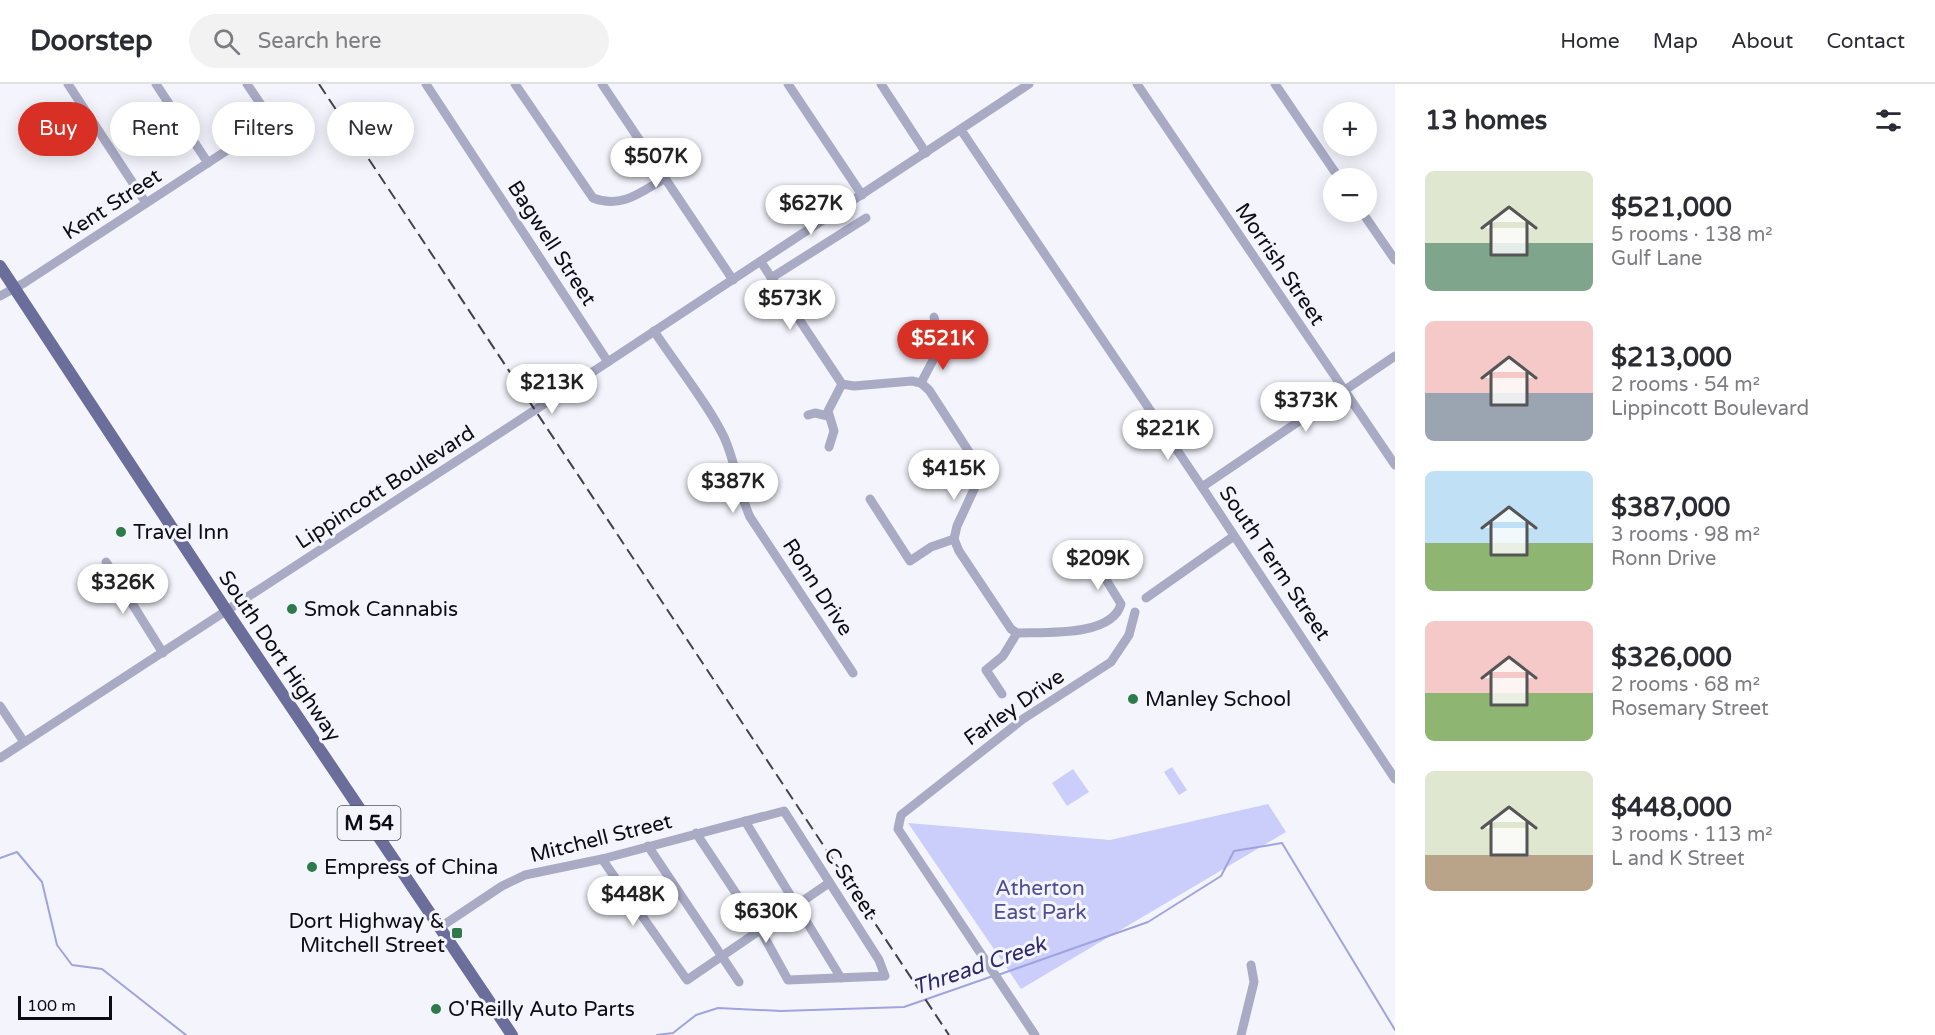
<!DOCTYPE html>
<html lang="en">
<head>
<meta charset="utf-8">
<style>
	:root { --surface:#fff; --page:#f2f2f3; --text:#2b2b33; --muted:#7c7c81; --line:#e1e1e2; --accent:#d93025 }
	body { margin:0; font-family:"Varela Round",sans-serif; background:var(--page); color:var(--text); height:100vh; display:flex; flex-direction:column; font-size:22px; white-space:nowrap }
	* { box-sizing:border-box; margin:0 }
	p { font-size:20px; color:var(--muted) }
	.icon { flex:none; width:33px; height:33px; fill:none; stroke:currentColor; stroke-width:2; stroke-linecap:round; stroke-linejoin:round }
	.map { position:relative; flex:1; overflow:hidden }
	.drawer { display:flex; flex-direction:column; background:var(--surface); width:540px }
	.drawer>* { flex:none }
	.top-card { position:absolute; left:18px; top:18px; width:570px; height:54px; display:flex; gap:12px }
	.buttons { position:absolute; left:1323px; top:18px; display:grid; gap:12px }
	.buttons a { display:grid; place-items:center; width:54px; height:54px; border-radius:50%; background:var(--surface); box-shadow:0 3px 15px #0003; font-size:30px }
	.scale { position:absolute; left:18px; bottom:15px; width:94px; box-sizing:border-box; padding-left:6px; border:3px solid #0c0c12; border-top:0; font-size:16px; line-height:21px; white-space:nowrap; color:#0c0c12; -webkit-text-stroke:4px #f4f5fc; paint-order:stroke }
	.price { position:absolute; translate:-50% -51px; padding:0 14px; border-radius:21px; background:#fff; color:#222; font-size:20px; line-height:39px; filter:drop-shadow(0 2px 3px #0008) }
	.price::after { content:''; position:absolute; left:50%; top:36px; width:18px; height:14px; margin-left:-9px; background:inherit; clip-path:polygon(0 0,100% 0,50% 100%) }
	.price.on { background:var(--accent); color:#fff }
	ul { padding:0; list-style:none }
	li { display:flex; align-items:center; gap:18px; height:150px; padding:0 30px }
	li span { display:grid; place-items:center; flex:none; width:168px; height:120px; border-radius:9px; color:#555 }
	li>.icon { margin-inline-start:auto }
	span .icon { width:72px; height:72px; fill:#fffc; stroke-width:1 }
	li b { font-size:26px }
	h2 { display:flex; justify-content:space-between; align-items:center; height:72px; padding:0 30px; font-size:26px }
	.chip { padding:0 21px; border-radius:27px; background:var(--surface); box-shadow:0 3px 15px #0003; font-size:21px; line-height:54px }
	.chip.on { background:var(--accent); color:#fff }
	header { display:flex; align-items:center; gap:36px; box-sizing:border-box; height:84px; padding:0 30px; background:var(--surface); border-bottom:2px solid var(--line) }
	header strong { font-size:28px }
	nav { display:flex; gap:33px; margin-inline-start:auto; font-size:21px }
	.search { width:420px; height:54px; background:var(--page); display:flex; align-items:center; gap:15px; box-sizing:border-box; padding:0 21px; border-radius:33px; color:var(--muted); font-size:22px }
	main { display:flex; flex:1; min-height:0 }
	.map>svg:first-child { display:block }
</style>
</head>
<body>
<header>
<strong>Doorstep</strong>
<div class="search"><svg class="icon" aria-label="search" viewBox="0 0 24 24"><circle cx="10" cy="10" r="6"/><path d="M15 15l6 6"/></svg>Search here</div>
<nav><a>Home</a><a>Map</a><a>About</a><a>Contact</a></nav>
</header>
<main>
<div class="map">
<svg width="1395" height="951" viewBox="0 0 1395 951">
	<rect width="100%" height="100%" fill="#f4f5fc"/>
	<g fill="#cbcdfb">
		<path d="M1172 683 1187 706 1179 711 1164 688Z"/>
		<path d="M1073 685 1089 708 1067 722 1052 699Z"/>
		<path d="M1268 720 1286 748 1021 905 908 739 1110 756Z"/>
	</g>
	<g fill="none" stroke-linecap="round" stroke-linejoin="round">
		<g stroke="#a0a3dd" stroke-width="2">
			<path d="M0 774 17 768 42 798 57 861 72 881 102 885 186 951"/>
			<path d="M998 891 1148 838 1221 792 1234 767 1282 759 1395 946"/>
			<path d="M657 951 673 949 696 931 718 924 781 927 904 923 993 892"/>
		</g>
		<g stroke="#a9abc5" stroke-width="9">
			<path d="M68 0 146 119"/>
			<path d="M156 0 208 79"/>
			<path d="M426 0 608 278"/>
			<path d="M515 0 593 114C622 125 641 108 665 94"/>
			<path d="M602 0 733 196"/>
			<path d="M788 0 862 111"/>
			<path d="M881 0 926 69"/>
			<path d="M1137 0 1395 381"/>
			<path d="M1275 0 1339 94"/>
			<path d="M961 46 1202 403 1395 695"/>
			<path d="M1362 128 1395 176"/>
			<path d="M761 178 842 300 854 302 912 297 921 299 929 306 982 388 957 442 954 455 959 467 1011 545 1017 549C1045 548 1112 553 1121 520L1097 481"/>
			<path d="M771 194 866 134"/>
			<path d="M0 212 24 199 272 37 247 0"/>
			<path d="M934 233 941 261"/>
			<path d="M654 247C675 279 708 320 724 353 736 379 738 407 750 433L853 589"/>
			<path d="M941 261 958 266"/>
			<path d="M921 299 941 261"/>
			<path d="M808 331 815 329 828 332"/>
			<path d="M829 363 834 347 828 327 842 300"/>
			<path d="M1202 403 1395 272"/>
			<path d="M870 415 910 477 931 463 954 455"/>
			<path d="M106 478 163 569"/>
			<path d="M1146 514 1234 452"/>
			<path d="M1002 610 986 586 1003 572 1017 549"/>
			<path d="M0 622 24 658"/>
			<path d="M0 674 535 326 1029 0"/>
			<path d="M745 737 841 894"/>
			<path d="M648 762 739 898"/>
			<path d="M602 775 687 896 829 799"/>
			<path d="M439 844 502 802 525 791 602 775 784 727 879 876 885 892 788 896 761 847 696 749"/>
			<path d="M1035 951 898 745 901 731 1023 635 1111 578 1129 551 1135 528"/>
			<path d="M1241 951 1254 898 1251 881"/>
		</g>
		<path stroke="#6b6d9b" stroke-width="12" d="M0 182 232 535 512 951"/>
		<path stroke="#424249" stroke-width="2" stroke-dasharray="12 6" stroke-linecap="butt" d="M319 0 949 951"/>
	</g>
	<g fill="#2d7b4a" stroke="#f4f5fc" stroke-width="2">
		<circle cx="121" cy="448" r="6"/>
		<circle cx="292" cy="525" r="6"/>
		<circle cx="1133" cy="615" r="6"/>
		<circle cx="312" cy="783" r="6"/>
		<rect x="451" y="843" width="12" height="12" rx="3"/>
		<circle cx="436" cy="925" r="6"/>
	</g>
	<g text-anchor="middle" stroke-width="6" stroke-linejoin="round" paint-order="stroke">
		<rect fill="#f4f5fc" stroke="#525258" stroke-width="1.5" x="337.5" y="722" width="63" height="34" rx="4.5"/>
		<g font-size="20" font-weight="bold" fill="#0c0c12">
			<text x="369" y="746">M 54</text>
		</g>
		<g font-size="21" fill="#0c0c12" stroke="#f4f5fc">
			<text transform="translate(112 120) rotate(-33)" y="7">Kent Street</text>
			<text transform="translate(552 159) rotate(57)" y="7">Bagwell Street</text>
			<text transform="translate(1280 180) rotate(56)" y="7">Morrish Street</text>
			<text transform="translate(385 403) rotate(-33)" y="7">Lippincott Boulevard</text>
			<text transform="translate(1275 479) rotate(56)" y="7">South Term Street</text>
			<text transform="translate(818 503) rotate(57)" y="7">Ronn Drive</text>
			<text transform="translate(280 572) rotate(56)" y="7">South Dort Highway</text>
			<text transform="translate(1014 623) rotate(-35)" y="7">Farley Drive</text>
			<text transform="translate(601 754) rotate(-14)" y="7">Mitchell Street</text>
			<text transform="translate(851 799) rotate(57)" y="7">C Street</text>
		</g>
		<g font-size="21" fill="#0c0c12" stroke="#f4f5fc" text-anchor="start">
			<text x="133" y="455">Travel Inn</text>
			<text x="304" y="532">Smok Cannabis</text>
			<text x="1145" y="622">Manley School</text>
			<text x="324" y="790">Empress of China</text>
			<text x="445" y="844" text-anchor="end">Dort Highway &amp;<tspan x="445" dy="24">Mitchell Street</tspan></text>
			<text x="448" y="932">O'Reilly Auto Parts</text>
		</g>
		<g font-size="21" fill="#4f4d94" stroke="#f4f5fc">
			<text x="1040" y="811">Atherton<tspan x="1040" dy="24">East Park</tspan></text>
		</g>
		<g font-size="22" font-style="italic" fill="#2e286c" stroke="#f4f5fc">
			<text transform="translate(979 881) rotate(-19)" y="8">Thread Creek</text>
		</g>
	</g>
</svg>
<div class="buttons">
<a>+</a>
<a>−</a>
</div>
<div class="scale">100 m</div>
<b class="price" style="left:656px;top:105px">$507K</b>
<b class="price" style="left:811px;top:152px">$627K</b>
<b class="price" style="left:790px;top:247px">$573K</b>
<b class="price on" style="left:943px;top:287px">$521K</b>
<b class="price" style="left:552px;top:331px">$213K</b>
<b class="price" style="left:1306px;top:349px">$373K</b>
<b class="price" style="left:1168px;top:377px">$221K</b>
<b class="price" style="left:954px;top:417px">$415K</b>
<b class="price" style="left:733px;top:430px">$387K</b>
<b class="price" style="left:1098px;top:507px">$209K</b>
<b class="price" style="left:123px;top:531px">$326K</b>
<b class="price" style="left:633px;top:843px">$448K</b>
<b class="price" style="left:766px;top:860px">$630K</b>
<div class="top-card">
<a class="chip on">Buy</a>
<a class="chip">Rent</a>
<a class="chip">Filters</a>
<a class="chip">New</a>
</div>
</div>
<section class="drawer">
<h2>13 homes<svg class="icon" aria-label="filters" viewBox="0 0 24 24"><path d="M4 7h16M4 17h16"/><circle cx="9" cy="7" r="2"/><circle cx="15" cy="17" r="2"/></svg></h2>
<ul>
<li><span style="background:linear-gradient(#dfe7d0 60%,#7fa58c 0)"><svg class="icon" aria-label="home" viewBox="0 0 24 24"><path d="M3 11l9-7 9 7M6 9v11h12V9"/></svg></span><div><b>$521,000</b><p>5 rooms · 138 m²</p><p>Gulf Lane</p></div></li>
<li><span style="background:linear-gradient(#f6c9c9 60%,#9aa5b1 0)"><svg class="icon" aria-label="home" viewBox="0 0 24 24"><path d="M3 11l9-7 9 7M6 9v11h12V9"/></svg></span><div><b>$213,000</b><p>2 rooms · 54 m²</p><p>Lippincott Boulevard</p></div></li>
<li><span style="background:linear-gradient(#bfe0f5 60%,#8fb573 0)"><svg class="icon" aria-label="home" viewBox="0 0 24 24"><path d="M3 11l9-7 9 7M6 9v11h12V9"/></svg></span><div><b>$387,000</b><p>3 rooms · 98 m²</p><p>Ronn Drive</p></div></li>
<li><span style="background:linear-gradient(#f6c9c9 60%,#8fb573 0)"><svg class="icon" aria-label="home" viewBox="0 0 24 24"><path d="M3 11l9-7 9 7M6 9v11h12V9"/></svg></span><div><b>$326,000</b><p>2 rooms · 68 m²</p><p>Rosemary Street</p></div></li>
<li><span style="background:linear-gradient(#dfe7d0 70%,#b9a48a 0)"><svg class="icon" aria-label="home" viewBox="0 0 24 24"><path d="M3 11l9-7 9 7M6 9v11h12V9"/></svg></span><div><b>$448,000</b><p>3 rooms · 113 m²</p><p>L and K Street</p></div></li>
</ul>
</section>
</main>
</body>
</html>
